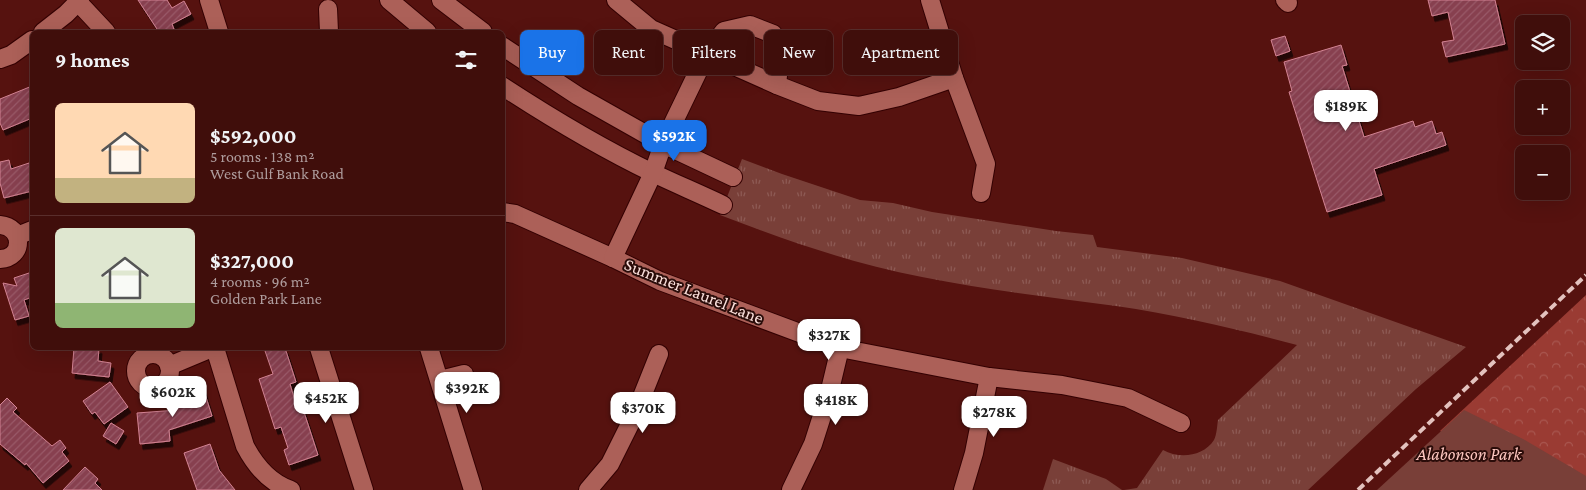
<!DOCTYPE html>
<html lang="en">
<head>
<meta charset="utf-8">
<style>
	:root { --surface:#400e0b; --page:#4b1c19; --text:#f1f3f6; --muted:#ae9c9d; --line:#592e2c; --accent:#1a73e8 }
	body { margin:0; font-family:"Crimson Pro",serif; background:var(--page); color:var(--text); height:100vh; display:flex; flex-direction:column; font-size:19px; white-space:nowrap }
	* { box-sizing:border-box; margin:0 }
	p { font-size:16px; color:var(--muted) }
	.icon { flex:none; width:28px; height:28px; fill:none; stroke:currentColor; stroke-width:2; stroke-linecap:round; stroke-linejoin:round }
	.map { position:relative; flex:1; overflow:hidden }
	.drawer { position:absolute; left:30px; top:30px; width:475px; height:320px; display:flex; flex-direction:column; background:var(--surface); border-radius:8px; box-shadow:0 5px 20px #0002,0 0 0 1px var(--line) }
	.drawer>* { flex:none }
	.guide { position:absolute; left:520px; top:30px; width:475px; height:45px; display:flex; gap:10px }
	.fabs { position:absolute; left:1515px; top:15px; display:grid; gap:10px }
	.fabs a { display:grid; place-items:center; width:55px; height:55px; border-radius:8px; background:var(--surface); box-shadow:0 5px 20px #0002,0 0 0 1px var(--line); font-size:25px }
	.price { position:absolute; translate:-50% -42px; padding:0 11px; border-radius:10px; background:#fff; color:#222; font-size:16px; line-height:32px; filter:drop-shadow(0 1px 2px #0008) }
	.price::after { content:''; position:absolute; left:50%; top:30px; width:15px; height:11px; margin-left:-8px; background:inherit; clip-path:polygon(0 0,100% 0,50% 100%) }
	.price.current { background:var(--accent); color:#fff }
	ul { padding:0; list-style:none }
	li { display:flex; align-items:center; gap:15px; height:125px; padding:0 25px }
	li+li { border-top:1px solid var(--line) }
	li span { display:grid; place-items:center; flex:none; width:140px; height:100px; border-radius:8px; color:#555 }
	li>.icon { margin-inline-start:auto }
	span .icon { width:60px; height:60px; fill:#fffc; stroke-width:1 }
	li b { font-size:21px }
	h2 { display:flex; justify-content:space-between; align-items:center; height:60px; padding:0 25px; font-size:21px }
	.pill { padding:0 18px; border-radius:8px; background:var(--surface); box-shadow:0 5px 20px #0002,0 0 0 1px var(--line); font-size:18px; line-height:45px }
	.pill.current { background:var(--accent); color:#fff }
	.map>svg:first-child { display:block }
</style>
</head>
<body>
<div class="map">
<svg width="1586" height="490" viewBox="0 0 1586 490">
	<defs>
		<pattern id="grass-tufts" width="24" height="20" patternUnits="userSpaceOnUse" patternTransform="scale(1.25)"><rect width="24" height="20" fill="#793f38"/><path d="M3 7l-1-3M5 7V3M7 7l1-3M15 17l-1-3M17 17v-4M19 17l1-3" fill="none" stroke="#8d5a54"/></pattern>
		<pattern id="forest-crowns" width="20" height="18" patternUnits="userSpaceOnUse" patternTransform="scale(1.25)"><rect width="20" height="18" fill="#9a3b33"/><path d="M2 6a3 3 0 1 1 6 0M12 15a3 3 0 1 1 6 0" fill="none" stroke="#a95750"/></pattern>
		<pattern id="building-hatch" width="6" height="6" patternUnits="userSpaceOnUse" patternTransform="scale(1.25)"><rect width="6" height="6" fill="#873f4f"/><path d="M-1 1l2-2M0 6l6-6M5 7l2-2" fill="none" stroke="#995a68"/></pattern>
		<filter id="shadow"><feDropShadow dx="3" dy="5.5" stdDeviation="0" flood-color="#0009"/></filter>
	</defs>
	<rect width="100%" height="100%" fill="#56120f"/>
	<g fill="url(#grass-tufts)">
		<path d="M742 159 782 174 860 200 893 203 932 212 1056 231 1093 235 1097 247 1182 258 1280 281 1466 347 1416 389 1308 490H1124L1137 488 1163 450C1179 459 1203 457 1214 440 1217 434 1217 426 1218 420L1297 345C1237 329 1178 315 1116 306 1051 297 986 290 922 277 853 264 785 240 720 215Z"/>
		<path d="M1053 459 1106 479 1122 490H1043Z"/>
	</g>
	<path fill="url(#forest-crowns)" d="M1586 295V490L1440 431Z"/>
	<path fill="#793f38" d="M1464 410 1523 439 1586 476V490H1377Z"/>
	<g fill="url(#building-hatch)" stroke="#d38393" filter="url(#shadow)">
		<path d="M138 0H167L172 8 184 1 191 14 172 24 175 32H159Z"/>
		<path d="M1428 0H1495L1505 44 1446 57 1442 42 1454 40 1448 12 1432 16Z"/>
		<path d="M1285 36 1290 51 1276 56 1271 40Z"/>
		<path d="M1341 45 1347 65 1342 66 1364 137 1413 121 1415 127 1432 121 1436 134 1442 132 1446 145 1374 169 1382 195 1327 212 1289 92 1292 91 1284 62Z"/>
		<path d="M32 86V118L3 130 0 123V99Z"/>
		<path d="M9 160 11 169 29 163 32 173V191L4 198 0 183V162Z"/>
		<path d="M32 272V297L24 300 29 316 15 320 3 283 17 286 14 278Z"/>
		<path d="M74 348H99L98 361 111 363 109 377 72 373Z"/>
		<path d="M264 348H285L296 382 290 384 297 408 302 406 318 455 289 465 284 450 288 448 281 427 275 429 259 379 273 374Z"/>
		<path d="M110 382 128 407 104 424 95 412 92 414 83 401Z"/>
		<path d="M203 388 212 416 169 430 170 441 140 444 137 413 177 410 175 404 192 398 190 392Z"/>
		<path d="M7 398 17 408 13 412 52 446 60 440 66 448 62 452 69 461 43 483 26 463 25 465 0 444V405Z"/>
		<path d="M111 423 124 431 116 444 103 436Z"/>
		<path d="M210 444 219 470 235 490H197L184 453Z"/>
		<path d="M85 467 98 479 95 483 102 490H63Z"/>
	</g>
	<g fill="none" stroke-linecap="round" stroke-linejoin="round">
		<defs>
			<g id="minor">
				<path d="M209 0 219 32"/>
				<path d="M389 0 427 32"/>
				<path d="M441 0 483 32"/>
				<path d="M616 0 651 29 777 85 818 101 859 106 899 97 954 78"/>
				<path d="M930 0 954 78 986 164 981 193"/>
				<path d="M1285 0 1288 3"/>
				<path d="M78 2 106 32"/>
				<path d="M328 9 329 32"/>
				<path d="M43 32 66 14 80 0"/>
				<path d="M502 46 578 96 663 144 733 177"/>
				<path d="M0 59 11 55 32 40"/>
				<path d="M502 86C551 118 601 148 653 173 676 184 700 194 723 205"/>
				<path d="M502 212 515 214 613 258 660 281 840 348 989 377 1062 385 1128 398 1181 423"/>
				<path d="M0 225C24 227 24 258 0 259"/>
				<path d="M17 236 32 230"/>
				<path d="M613 258 653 173 663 144 707 53 724 31 750 25 773 34 780 56 777 85"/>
				<path d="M215 348 245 446C255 465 270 483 291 490"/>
				<path d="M319 348 364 490"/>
				<path d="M429 348 473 490"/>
				<circle cx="153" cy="371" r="17"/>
				<path d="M169 366 212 348"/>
				<path d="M440 380 464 374"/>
				<path d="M588 490 610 464 635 414 659 354"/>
				<path d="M791 490 813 444 829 394 840 348"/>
				<path d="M963 490 974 453 989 377"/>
			</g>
		</defs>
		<use href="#minor" stroke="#330102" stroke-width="20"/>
		<use href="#minor" stroke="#ac6058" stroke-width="18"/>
		<path stroke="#e3c2be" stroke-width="4" stroke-dasharray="8 4" stroke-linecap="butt" d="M1358 490 1586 275"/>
	</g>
	<g text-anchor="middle" stroke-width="4" stroke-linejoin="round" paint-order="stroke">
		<g font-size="18" fill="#fadfdb" stroke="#2a0c09">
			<text transform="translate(694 291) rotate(22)" y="6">Summer Laurel Lane</text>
		</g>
		<g font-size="18" font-style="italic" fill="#fdc6bf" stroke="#2a0c09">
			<text x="1469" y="460">Alabonson Park</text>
		</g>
	</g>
</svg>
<div class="fabs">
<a><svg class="icon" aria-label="layers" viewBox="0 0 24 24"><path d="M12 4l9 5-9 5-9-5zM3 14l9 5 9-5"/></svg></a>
<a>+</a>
<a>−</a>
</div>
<b class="price" style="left:1346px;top:132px">$189K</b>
<b class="price current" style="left:674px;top:162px">$592K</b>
<b class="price" style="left:829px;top:361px">$327K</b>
<b class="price" style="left:467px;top:414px">$392K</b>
<b class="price" style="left:173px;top:418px">$602K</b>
<b class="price" style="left:326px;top:424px">$452K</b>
<b class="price" style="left:836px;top:426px">$418K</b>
<b class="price" style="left:643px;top:434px">$370K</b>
<b class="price" style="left:994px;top:438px">$278K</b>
<div class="guide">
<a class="pill current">Buy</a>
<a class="pill">Rent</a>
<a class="pill">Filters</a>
<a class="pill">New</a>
<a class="pill">Apartment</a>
</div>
<section class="drawer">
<h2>9 homes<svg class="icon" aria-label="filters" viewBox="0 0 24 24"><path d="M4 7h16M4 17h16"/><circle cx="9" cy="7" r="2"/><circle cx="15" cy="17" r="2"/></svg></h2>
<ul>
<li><span style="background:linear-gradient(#ffd9b3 75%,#c2b280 0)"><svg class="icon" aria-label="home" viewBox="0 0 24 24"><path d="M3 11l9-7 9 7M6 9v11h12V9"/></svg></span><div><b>$592,000</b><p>5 rooms · 138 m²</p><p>West Gulf Bank Road</p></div></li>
<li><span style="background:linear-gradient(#dfe7d0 75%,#8fb573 0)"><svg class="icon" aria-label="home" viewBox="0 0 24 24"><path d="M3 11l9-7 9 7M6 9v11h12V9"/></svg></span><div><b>$327,000</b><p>4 rooms · 96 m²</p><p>Golden Park Lane</p></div></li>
</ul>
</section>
</div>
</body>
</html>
